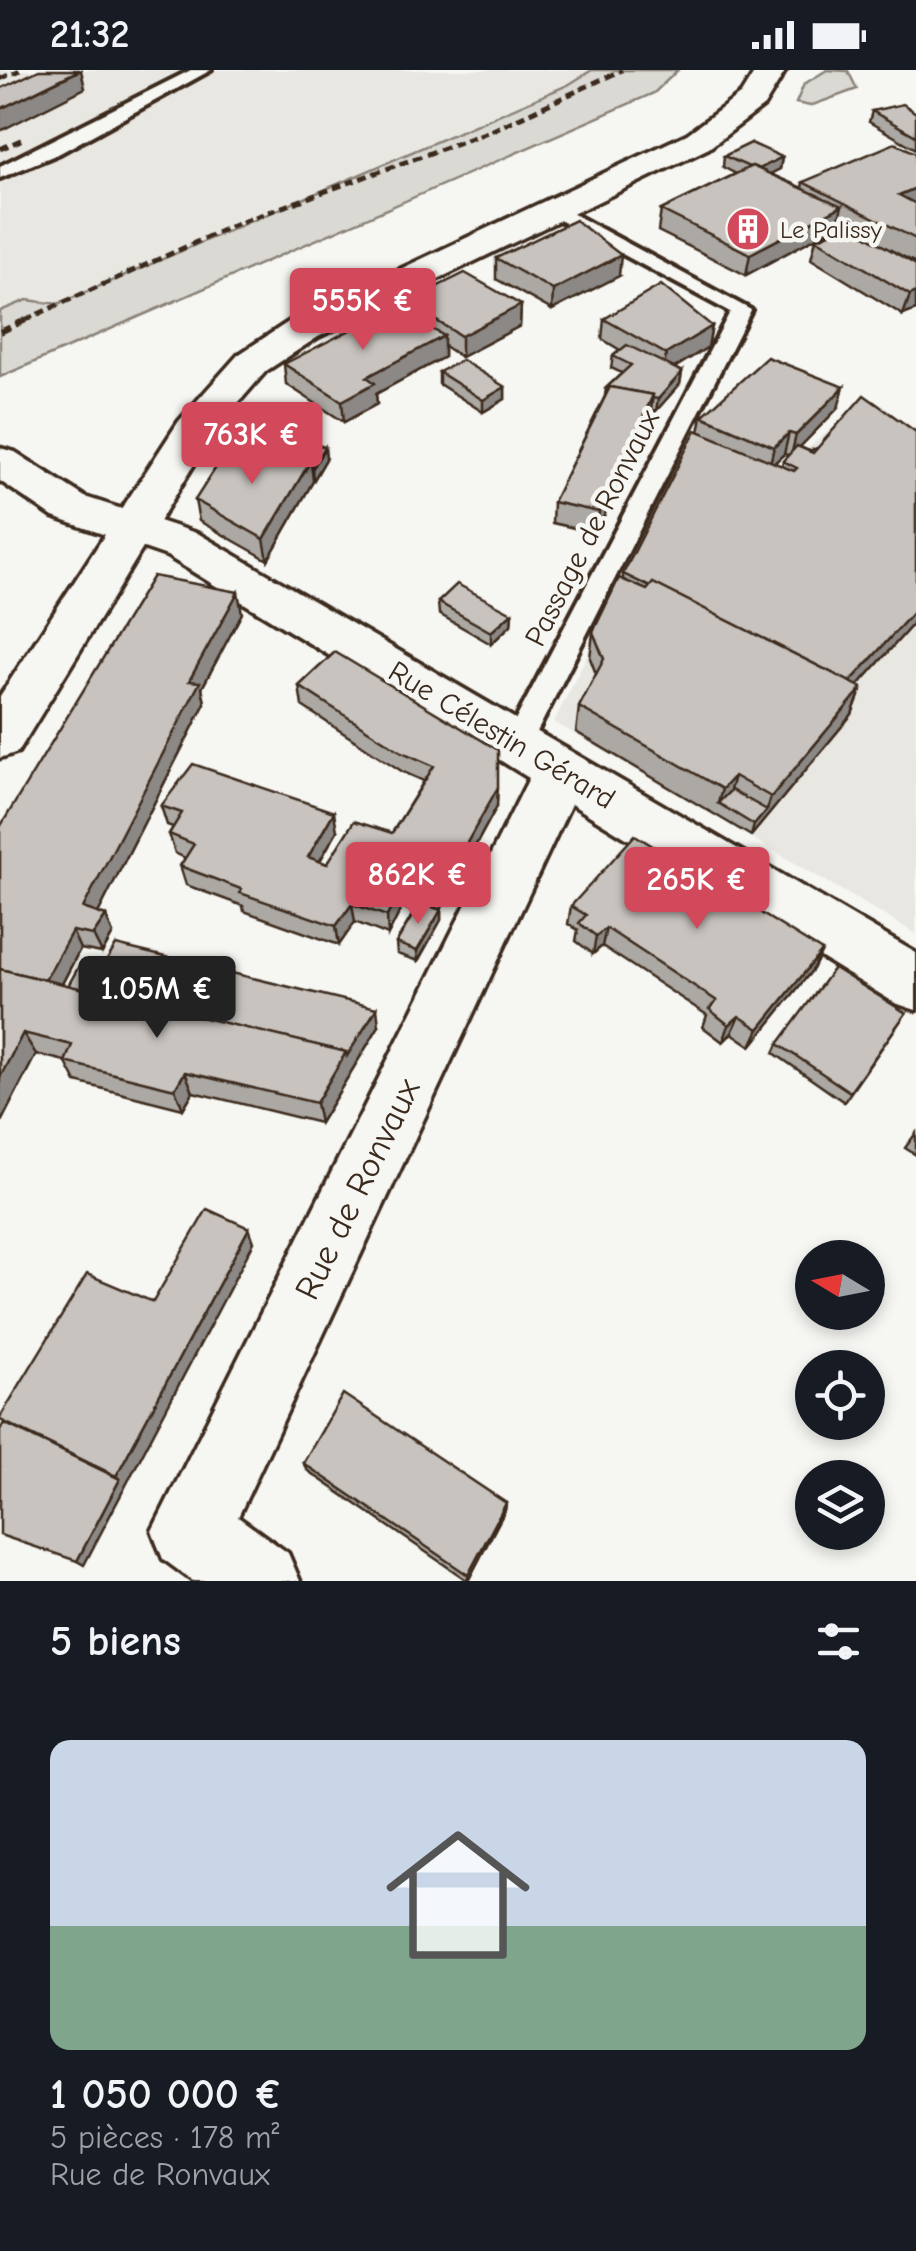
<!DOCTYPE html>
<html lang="fr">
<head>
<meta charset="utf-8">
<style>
	:root { --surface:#171b24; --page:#242831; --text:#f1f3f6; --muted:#9ea1a6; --accent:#d1495b }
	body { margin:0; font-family:"Comic Neue",sans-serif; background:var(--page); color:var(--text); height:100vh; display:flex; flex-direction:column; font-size:38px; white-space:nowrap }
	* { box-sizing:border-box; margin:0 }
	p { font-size:32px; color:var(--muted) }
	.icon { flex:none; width:55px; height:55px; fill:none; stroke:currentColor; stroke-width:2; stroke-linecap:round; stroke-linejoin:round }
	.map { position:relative; height:1511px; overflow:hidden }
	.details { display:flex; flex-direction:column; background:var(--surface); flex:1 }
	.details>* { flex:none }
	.needle { width:65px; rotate:280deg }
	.buttons { position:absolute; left:795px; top:1170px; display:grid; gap:20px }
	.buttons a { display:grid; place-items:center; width:90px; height:90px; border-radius:50%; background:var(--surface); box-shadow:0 5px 15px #0003; font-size:50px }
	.price { position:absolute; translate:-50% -85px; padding:0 22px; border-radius:10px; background:var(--accent); color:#fff; font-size:32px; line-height:65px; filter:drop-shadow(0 2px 5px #0008) }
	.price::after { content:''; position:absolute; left:50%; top:60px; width:30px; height:22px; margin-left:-15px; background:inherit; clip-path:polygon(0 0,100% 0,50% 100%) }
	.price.selected { background:#222; color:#fff }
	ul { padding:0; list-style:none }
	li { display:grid; align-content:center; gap:20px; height:530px; padding:0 50px }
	li span { display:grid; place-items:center; height:310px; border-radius:20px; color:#555 }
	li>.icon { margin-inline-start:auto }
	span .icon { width:180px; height:180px; fill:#fffc; stroke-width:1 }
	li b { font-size:42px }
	h2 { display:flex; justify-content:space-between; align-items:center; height:120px; padding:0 50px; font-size:42px }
	.status { display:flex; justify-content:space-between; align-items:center; height:70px; padding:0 50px; background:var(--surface); direction:ltr }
	.status svg { height:28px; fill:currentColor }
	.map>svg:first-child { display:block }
</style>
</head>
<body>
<div class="status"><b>21:32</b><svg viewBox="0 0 49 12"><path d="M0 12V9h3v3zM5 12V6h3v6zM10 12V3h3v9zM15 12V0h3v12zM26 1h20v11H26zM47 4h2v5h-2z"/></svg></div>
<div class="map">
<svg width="916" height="1511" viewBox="0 0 916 1511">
	<rect width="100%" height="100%" fill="#f6f6f2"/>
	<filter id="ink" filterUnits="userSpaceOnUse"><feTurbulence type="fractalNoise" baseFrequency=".01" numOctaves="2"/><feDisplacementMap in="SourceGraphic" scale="20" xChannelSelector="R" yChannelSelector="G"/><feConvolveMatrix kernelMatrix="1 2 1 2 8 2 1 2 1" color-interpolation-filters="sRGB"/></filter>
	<g filter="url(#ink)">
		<g fill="#e8e7e2">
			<path d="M0 0H678L654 23 0 309Z"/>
			<path d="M865 331 916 366V864L554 652 692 374 773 407Z"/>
		</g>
		<g fill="#dad9d3" stroke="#8a8278" stroke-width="2.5">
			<path d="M592 0H678L654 23 0 307V241L27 230 58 234 568 15Z"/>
			<path d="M827 0 848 1 857 19 810 36 796 33 804 14Z"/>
		</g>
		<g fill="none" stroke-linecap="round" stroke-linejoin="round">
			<defs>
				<g id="lane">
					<path d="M191 0H211L60 83 0 108V96Z"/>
					<path d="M555 134 751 240 532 672 528 680 518 683 508 680 504 672 730 242 548 144V136Z"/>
				</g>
				<path id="street" d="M0 378 15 382 85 427 199 464 916 883V940L895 933 571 734 238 1447 288 1483 300 1511H193L163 1489 152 1461 529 708 167 486 53 447 0 411Z"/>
				<path id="primary" d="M756 0H786L764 36 709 78 318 267 266 301 217 357 18 682 0 688V626L179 351 238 285 290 251 687 64 741 24Z"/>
			</defs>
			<use href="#lane" stroke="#3b2a1e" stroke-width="8"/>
			<use href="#street" stroke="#3b2a1e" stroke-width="7"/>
			<use href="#primary" stroke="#3b2a1e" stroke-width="7"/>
			<use href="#lane" fill="#f6f6f2" fill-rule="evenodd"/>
			<use href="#street" fill="#f6f6f2" fill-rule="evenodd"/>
			<use href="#primary" fill="#f6f6f2" fill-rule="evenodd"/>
			<g stroke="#3b2a1e" stroke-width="5" stroke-dasharray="9 5" stroke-linecap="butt">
				<path d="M0 9 20 0"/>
				<path d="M0 79 23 69"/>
				<path d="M25 250 236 154 493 60 622 0"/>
			</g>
			<path stroke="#3b2a1e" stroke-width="6" stroke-dasharray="11 6" stroke-linecap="butt" d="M0 262 30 248"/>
		</g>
		<g fill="#aca8a3" stroke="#3b2a1e" stroke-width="2.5" fill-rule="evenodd">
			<path d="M872 41 916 43V79L869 52Z"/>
			<path d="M916 83V193L889 179 916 195V240L903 245 811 189 816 169 845 156 838 152 837 156 746 205 658 161 661 140 736 104 723 97 724 86 782 87 780 99 770 104 802 118 803 112Z"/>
			<path d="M496 188 619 206 552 240 496 209Z"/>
			<path d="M406 232 521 235 520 256 461 287 444 276V287L376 324 377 334 344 352 286 314 284 294 406 243Z"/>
			<path d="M604 249 712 256 708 277 674 298 682 302 680 314 656 341 651 340 650 346 596 463 552 453 553 432 605 326 606 318 622 303 611 298 613 286 620 280 602 269Z"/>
			<path d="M439 302 505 317V329L483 342 439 314Z"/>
			<path d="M838 338 800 377 809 381 817 378 916 362V559L911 556 858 616 862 618 852 644 751 766 576 662 579 637 596 604 590 588 593 562 623 510V504L699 362 702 346ZM784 384 788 385 783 391 782 396 774 393Z"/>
			<path d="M326 389 268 490 199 451 195 430Z"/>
			<path d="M438 532 512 543 511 555 491 574 439 544Z"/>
			<path d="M242 543 202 618 205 633 98 843 113 864 102 883 80 879 62 914 68 916 100 902 379 956 320 1053 193 1022 183 1039 76 1012 65 991 36 984 0 1054V757Z"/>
			<path d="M335 582 497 736 441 840V850L418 891 397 884 396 873 414 842 402 837 388 865 355 852 339 875 244 841 243 836 186 815 180 796 185 788 175 783 169 764 173 757 167 755 161 736 337 761 320 791 327 794 392 763 424 711 403 702 302 636 299 616Z"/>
			<path d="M571 836 822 881 813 899 751 976 732 963 723 972 703 957 707 945 602 876 593 884 576 871 578 860 568 854Z"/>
			<path d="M906 943 844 1032 774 983 778 974Z"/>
			<path d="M916 1063V1085L905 1078Z"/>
			<path d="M303 1393 506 1433 505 1440 468 1511 308 1401Z"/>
		</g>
		<g fill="#8c8885" stroke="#3b2a1e" stroke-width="2.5">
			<path d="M81 0 85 18 0 61V39Z"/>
			<path d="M782 87 780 99 754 112 756 100Z"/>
			<path d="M916 118V135L899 125Z"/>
			<path d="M842 136 837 156 746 205 750 184Z"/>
			<path d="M621 185 619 206 552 240 553 220Z"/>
			<path d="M916 222V240L903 245 910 225Z"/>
			<path d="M521 235 520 256 461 287V266Z"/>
			<path d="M712 256 708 277 663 305 666 284Z"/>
			<path d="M444 266V287L376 324 377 334 344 352 342 331 367 307Z"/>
			<path d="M682 302 680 314 656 341 658 329Z"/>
			<path d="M505 317V329L483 342V330Z"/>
			<path d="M844 317 838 338 791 386 796 365Z"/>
			<path d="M653 325 650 346 596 463 599 442Z"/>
			<path d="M789 363 784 384 769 398 774 377Z"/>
			<path d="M325 377 326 389 313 411 312 399Z"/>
			<path d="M311 390 313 411 268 490 264 469Z"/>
			<path d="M238 522 242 543 202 618 205 633 91 857 83 838 189 611Z"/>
			<path d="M916 539V544L911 556 839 637 846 617Z"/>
			<path d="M512 543 511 555 491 574V562Z"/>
			<path d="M862 618 852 644 751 766 754 755 767 740 771 727Z"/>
			<path d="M734 706 727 731 718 733 722 719Z"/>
			<path d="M498 717 497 736 438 844 441 840V850L418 891 417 881 436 849 435 830Z"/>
			<path d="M334 742 337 761 311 806 308 787Z"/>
			<path d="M401 819 402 837 388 865 387 846Z"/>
			<path d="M352 834 355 852 339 875 336 856Z"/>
			<path d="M106 846 113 864 102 883 93 865Z"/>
			<path d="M606 858 602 876 593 884 596 866Z"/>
			<path d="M72 861 80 879 53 931 43 913Z"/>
			<path d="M822 881 813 899 751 976 759 959Z"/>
			<path d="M377 938 379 956 320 1053 316 1033 346 982Z"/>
			<path d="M739 946 732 963 723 972 729 955Z"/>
			<path d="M23 963 36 984 0 1054V1007Z"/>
			<path d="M185 1002 193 1022 183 1039 175 1019Z"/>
			<path d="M249 1158 254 1172 84 1495 77 1491 120 1409 116 1406Z"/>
			<path d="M506 1433 505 1440 468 1511V1505Z"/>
		</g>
		<g fill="#c8c3be" stroke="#3b2a1e" stroke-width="2.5">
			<path d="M39 0H79L0 39V19Z"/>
			<path d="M903 34 916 43V66L872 41Z"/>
			<path d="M751 73 782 87 759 99 752 96 749 97 724 86Z"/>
			<path d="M895 73 916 83V118L899 125 916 134V169L803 112Z"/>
			<path d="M752 96 842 136 750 184 661 140Z"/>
			<path d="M575 150 621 185 553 220 496 188Z"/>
			<path d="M848 155 916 195V222L910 225 816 169Z"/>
			<path d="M465 203 521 235 461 266 406 232Z"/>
			<path d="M661 215 712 256 666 284 604 249Z"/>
			<path d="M395 237 444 266 367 307 375 313 342 331 284 294Z"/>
			<path d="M627 275 682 302 658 329 652 328 653 325 610 317 609 318H606L631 295 613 286Z"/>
			<path d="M767 287 844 317 796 365 789 363 774 377 702 346Z"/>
			<path d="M462 290 505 317 483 330 439 302Z"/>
			<path d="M610 317 653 325 599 442 553 432Z"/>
			<path d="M864 325 916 362V539L850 612 653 513 650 517 623 504 696 360 794 401 797 398 783 391 797 376 813 383Z"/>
			<path d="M249 356 325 377 312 399 311 390 237 375Z"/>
			<path d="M231 374 311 390 264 469 195 430Z"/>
			<path d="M153 506 238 522 189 611 200 612 83 838 106 846 93 865 72 861 45 910 0 899V757Z"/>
			<path d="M619 508 647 520 653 513 862 618 771 727 734 706 722 719 579 637 604 589 593 562Z"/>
			<path d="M457 514 512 543 491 562 438 532Z"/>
			<path d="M335 582 498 680V717L435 830 401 819 387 846 352 834 336 856 240 823 241 819 180 796 194 774 169 764 182 743 161 736 193 694 334 742 308 787 327 794 354 751 392 763 434 696 402 682 299 616Z"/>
			<path d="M731 720 767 740 754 755 718 733Z"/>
			<path d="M635 765 822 881 759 959 739 946 729 955 709 939 717 931 606 858 596 866 579 853 586 845 571 836Z"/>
			<path d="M420 833 441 840 417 881 396 873Z"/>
			<path d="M116 875 377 938 347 986 346 982 68 916 79 896 100 902Z"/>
			<path d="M834 898 906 943 850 1022 778 974Z"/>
			<path d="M0 899 346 982 316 1033 185 1002 175 1019 65 992 72 975 23 963 0 1007Z"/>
			<path d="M207 1139 249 1158 116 1406 0 1350V1347L87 1204 153 1232Z"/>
			<path d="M343 1324 506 1433 468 1505 303 1393Z"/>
			<path d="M4 1353 120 1409 77 1491 0 1465V1360Z"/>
		</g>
	</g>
	<defs>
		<symbol id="building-disc" viewBox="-11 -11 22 22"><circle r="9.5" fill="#d1495b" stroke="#f6f6f2"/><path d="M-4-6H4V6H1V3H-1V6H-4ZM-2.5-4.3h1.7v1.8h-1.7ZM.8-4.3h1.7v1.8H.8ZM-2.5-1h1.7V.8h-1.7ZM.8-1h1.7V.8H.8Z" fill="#fff"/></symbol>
	</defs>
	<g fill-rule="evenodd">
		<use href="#building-disc" x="723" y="134" width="50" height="50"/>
	</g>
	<g text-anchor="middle" stroke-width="9" stroke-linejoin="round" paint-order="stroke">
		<g font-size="25" fill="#3b2a1e" stroke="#f6f6f2" text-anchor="start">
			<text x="780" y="168">Le Palissy</text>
		</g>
		<g font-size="30" fill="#3b2a1e" stroke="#f6f6f2">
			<text transform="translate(592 458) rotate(-63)" y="10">Passage de Ronvaux</text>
			<text transform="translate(502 665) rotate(31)" y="10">Rue Célestin Gérard</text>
		</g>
		<g font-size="35" fill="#3b2a1e" stroke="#f6f6f2">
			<text transform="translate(357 1119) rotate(-64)" y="12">Rue de Ronvaux</text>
		</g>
	</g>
</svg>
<div class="buttons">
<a><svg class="needle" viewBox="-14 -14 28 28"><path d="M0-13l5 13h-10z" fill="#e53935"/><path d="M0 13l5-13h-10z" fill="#9ea1a6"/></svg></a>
<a><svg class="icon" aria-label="locate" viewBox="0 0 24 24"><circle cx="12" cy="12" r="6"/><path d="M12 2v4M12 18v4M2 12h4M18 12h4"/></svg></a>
<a><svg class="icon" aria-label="layers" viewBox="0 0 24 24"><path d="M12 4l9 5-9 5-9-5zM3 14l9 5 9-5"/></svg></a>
</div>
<b class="price" style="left:363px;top:283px">555K €</b>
<b class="price" style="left:252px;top:417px">763K €</b>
<b class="price" style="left:418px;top:857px">862K €</b>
<b class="price" style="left:697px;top:862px">265K €</b>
<b class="price selected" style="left:157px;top:971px">1.05M €</b>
</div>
<section class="details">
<h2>5 biens<svg class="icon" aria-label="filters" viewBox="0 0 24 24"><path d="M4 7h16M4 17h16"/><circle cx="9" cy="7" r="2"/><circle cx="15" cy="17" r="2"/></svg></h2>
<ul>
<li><span style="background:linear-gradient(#c9d6e8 60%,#7fa58c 0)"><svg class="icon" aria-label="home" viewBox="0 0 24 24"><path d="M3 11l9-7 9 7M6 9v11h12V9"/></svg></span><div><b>1 050 000 €</b><p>5 pièces · 178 m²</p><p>Rue de Ronvaux</p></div></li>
</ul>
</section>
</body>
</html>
